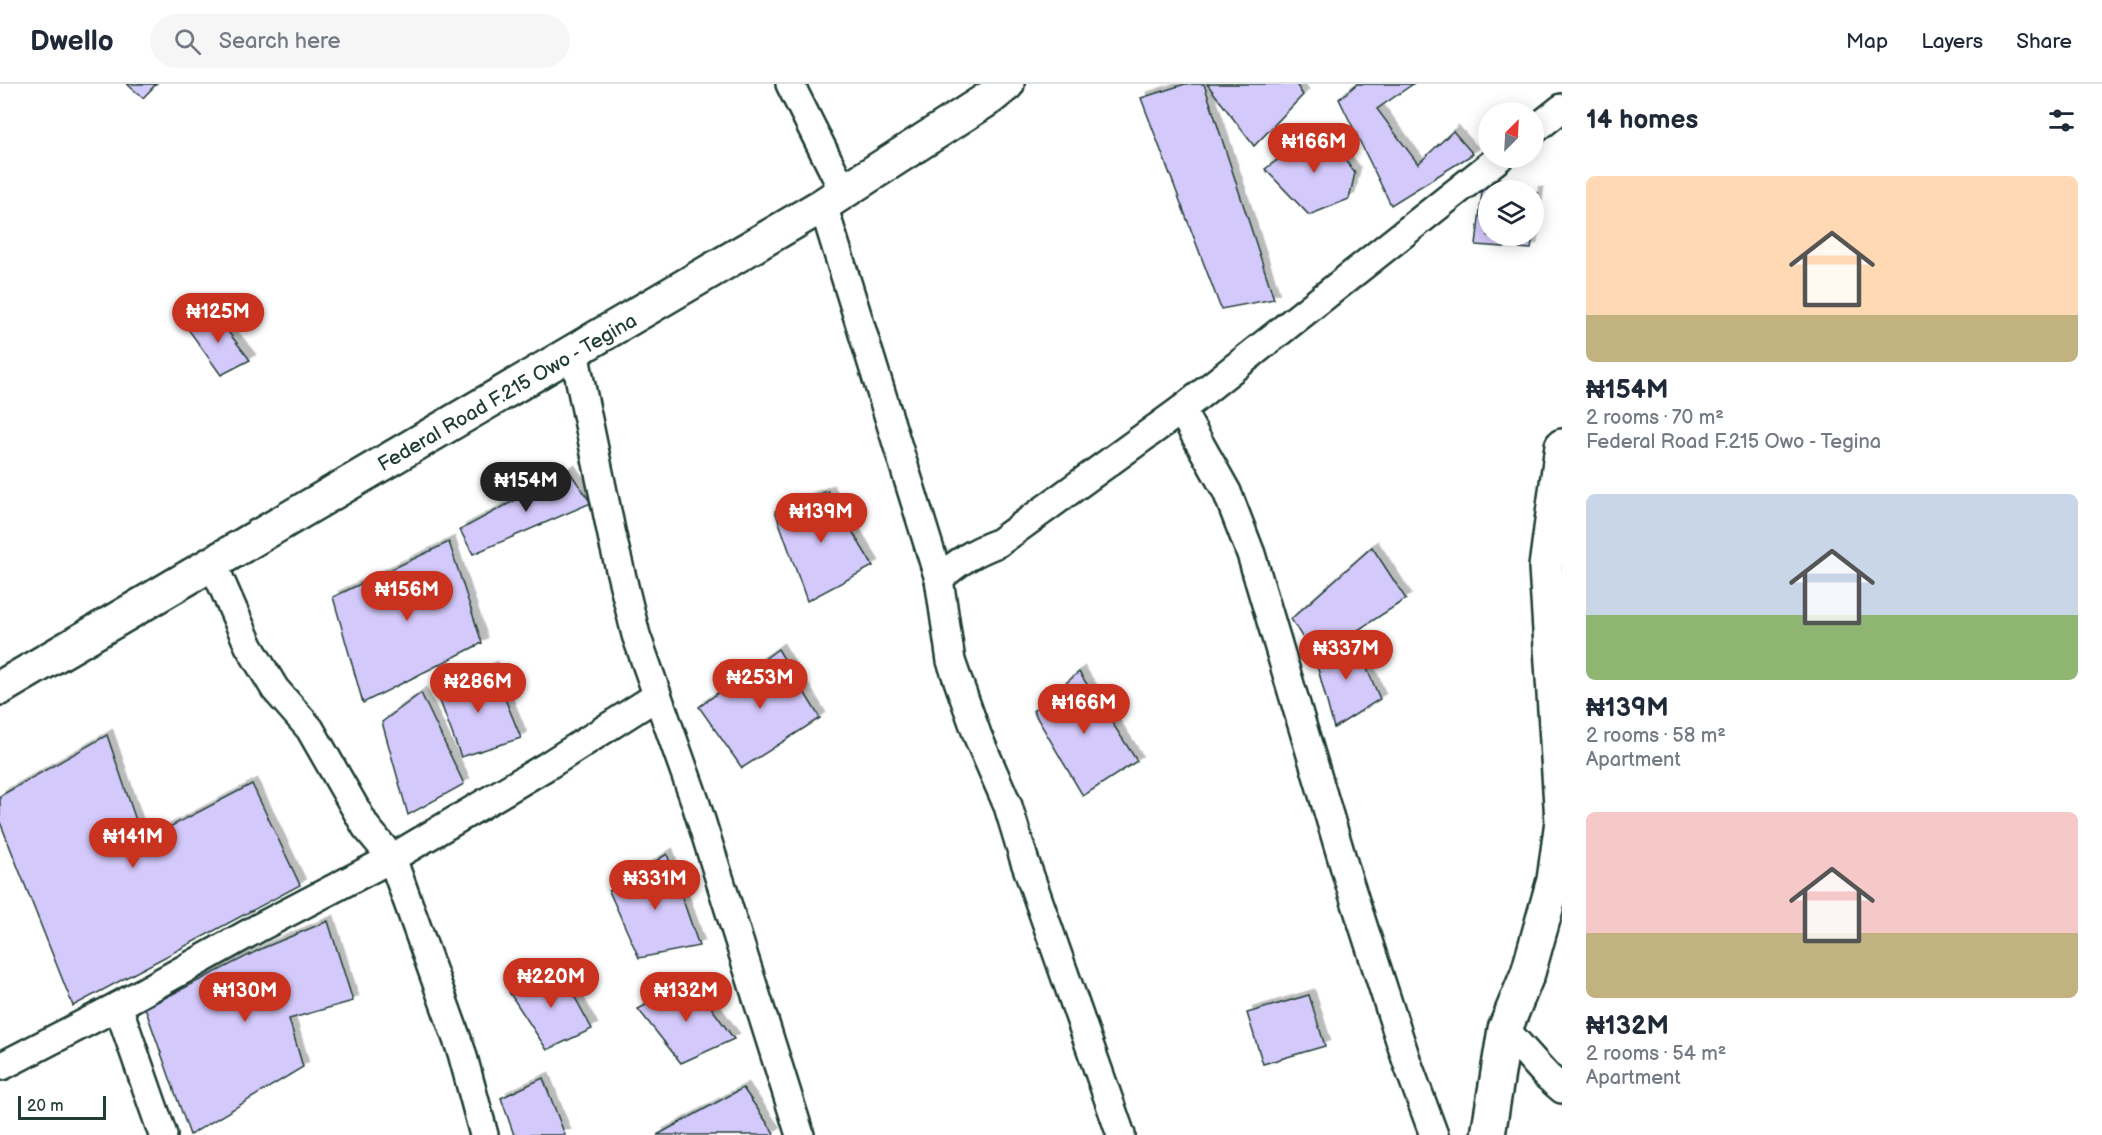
<!DOCTYPE html>
<html lang="en">
<head>
<meta charset="utf-8">
<style>
	:root { --surface:#fff; --page:#f6f6f7; --text:#1f2937; --muted:#747a83; --line:#e0e1e3; --accent:#c8321e }
	body { margin:0; font-family:"Balsamiq Sans",sans-serif; background:var(--page); color:var(--text); height:100vh; display:flex; flex-direction:column; font-size:22px; white-space:nowrap }
	* { box-sizing:border-box; margin:0 }
	p { font-size:20px; color:var(--muted) }
	.icon { flex:none; width:33px; height:33px; fill:none; stroke:currentColor; stroke-width:2; stroke-linecap:round; stroke-linejoin:round }
	.map { position:relative; flex:1; overflow:hidden }
	.drawer { display:flex; flex-direction:column; background:var(--surface); width:540px }
	.drawer>* { flex:none }
	.needle { width:39px; rotate:24deg }
	.tools { position:absolute; left:1478px; top:18px; display:grid; gap:12px }
	.tools a { display:grid; place-items:center; width:66px; height:66px; border-radius:50%; background:var(--surface); box-shadow:0 3px 15px #0003; font-size:30px }
	.scale { position:absolute; left:18px; bottom:15px; width:88px; box-sizing:border-box; padding-left:6px; border:3px solid #1f3d34; border-top:0; font-size:16px; line-height:21px; white-space:nowrap; color:#1f3d34; -webkit-text-stroke:4px #fff; paint-order:stroke }
	.price { position:absolute; translate:-50% -51px; padding:0 14px; border-radius:21px; background:var(--accent); color:#fff; font-size:20px; line-height:39px; filter:drop-shadow(0 2px 3px #0008) }
	.price::after { content:''; position:absolute; left:50%; top:36px; width:18px; height:14px; margin-left:-9px; background:inherit; clip-path:polygon(0 0,100% 0,50% 100%) }
	.price.selected { background:#222; color:#fff }
	ul { padding:0; list-style:none }
	li { display:grid; align-content:center; gap:12px; height:318px; padding:0 24px }
	li span { display:grid; place-items:center; height:186px; border-radius:9px; color:#555 }
	li>.icon { margin-inline-start:auto }
	span .icon { width:108px; height:108px; fill:#fffc; stroke-width:1 }
	li b { font-size:26px }
	h2 { display:flex; justify-content:space-between; align-items:center; height:72px; padding:0 24px; font-size:26px }
	header { display:flex; align-items:center; gap:36px; box-sizing:border-box; height:84px; padding:0 30px; background:var(--surface); border-bottom:2px solid var(--line) }
	header strong { font-size:28px }
	nav { display:flex; gap:33px; margin-inline-start:auto; font-size:21px }
	.search { width:420px; height:54px; background:var(--page); display:flex; align-items:center; gap:15px; box-sizing:border-box; padding:0 21px; border-radius:33px; color:var(--muted); font-size:22px }
	main { display:flex; flex:1; min-height:0 }
	.map>svg:first-child { display:block }
</style>
</head>
<body>
<header>
<strong>Dwello</strong>
<div class="search"><svg class="icon" aria-label="search" viewBox="0 0 24 24"><circle cx="10" cy="10" r="6"/><path d="M15 15l6 6"/></svg>Search here</div>
<nav><a>Map</a><a>Layers</a><a>Share</a></nav>
</header>
<main>
<div class="map">
<svg width="1562" height="1051" viewBox="0 0 1562 1051">
	<defs>
		<filter id="shadow"><feDropShadow dx="5.5" dy="-5.5" stdDeviation="0" flood-color="#0004"/></filter>
	</defs>
	<rect width="100%" height="100%" fill="#fff"/>
	<filter id="ink" filterUnits="userSpaceOnUse"><feTurbulence type="fractalNoise" baseFrequency=".0167" numOctaves="2"/><feDisplacementMap in="SourceGraphic" scale="12" xChannelSelector="R" yChannelSelector="G"/><feConvolveMatrix kernelMatrix="1 2 1 2 8 2 1 2 1" color-interpolation-filters="sRGB"/></filter>
	<g filter="url(#ink)">
		<g fill="#d4c9fb" stroke="#1f3d34" stroke-width="1.5" filter="url(#shadow)">
			<path d="M127 0H156L143 14Z"/>
			<path d="M1185 0H1204L1274 215 1221 225 1141 14Z"/>
			<path d="M1207 0H1296L1303 11 1254 62Z"/>
			<path d="M1357 0H1413L1377 25 1418 80 1453 47 1473 70 1391 121 1339 15Z"/>
			<path d="M1321 45 1355 89 1349 115 1309 131 1265 85Z"/>
			<path d="M1483 99 1523 106H1488V152H1533L1531 165 1476 161Z"/>
			<path d="M1533 108 1538 109 1533 148Z"/>
			<path d="M212 227 250 276 221 291 188 245Z"/>
			<path d="M569 387 591 419 473 470 460 446Z"/>
			<path d="M828 407 873 482 807 517 775 427Z"/>
			<path d="M449 458 482 559 363 619 333 513Z"/>
			<path d="M1372 463 1406 515 1315 574 1291 535Z"/>
			<path d="M1352 550 1380 615 1334 644 1315 574Z"/>
			<path d="M778 565 820 634 742 684 699 623Z"/>
			<path d="M492 583 521 654 461 673 437 609Z"/>
			<path d="M1079 588 1137 677 1083 712 1033 627Z"/>
			<path d="M421 609 464 700 408 731 382 638Z"/>
			<path d="M107 651 143 757 252 700 300 801 73 922 0 738V712Z"/>
			<path d="M667 770 699 862 639 874 609 807Z"/>
			<path d="M328 837 353 917 289 935 303 983 190 1051 145 924 263 864Z"/>
			<path d="M558 882 592 945 547 966 509 908Z"/>
			<path d="M692 897 734 955 681 979 638 925Z"/>
			<path d="M1309 911 1325 962 1263 980 1247 929Z"/>
			<path d="M543 994 565 1051H514L501 1014Z"/>
			<path d="M743 1004 774 1049 772 1051H657Z"/>
		</g>
		<g fill="none" stroke-linecap="round" stroke-linejoin="round">
			<defs>
				<g id="street">
					<path d="M790 0 844 108"/>
					<path d="M1533 47 1562 24"/>
					<path d="M823 121 939 495 951 577 978 653 1008 722 1024 775 1121 1051"/>
					<path d="M574 268 614 461 636 551 695 717 800 1051"/>
					<path d="M1181 326 1499 74"/>
					<path d="M213 480 249 562 275 605 310 645 366 743 392 774 462 969 484 1051"/>
					<path d="M939 495C957 478 974 468 998 459L1181 326 1227 408 1251 470 1349 798 1407 978 1434 1051"/>
					<path d="M118 922 163 1051"/>
					<path d="M1505 945 1547 992 1562 1005"/>
					<path d="M2 982 118 922 260 843 392 774 547 682 657 612"/>
				</g>
				<path id="secondary" d="M1488 1051 1505 945 1528 889 1554 796 1562 737 1546 483 1562 362"/>
				<path id="primary" d="M0 604 823 121 991 13 1007 0"/>
			</defs>
			<use href="#street" stroke="#1f3d34" stroke-width="32"/>
			<use href="#secondary" stroke="#1f3d34" stroke-width="38"/>
			<use href="#primary" stroke="#1f3d34" stroke-width="38"/>
			<use href="#street" stroke="#fff" stroke-width="27"/>
			<use href="#secondary" stroke="#fff" stroke-width="33"/>
			<use href="#primary" stroke="#fff" stroke-width="33"/>
		</g>
	</g>
	<g text-anchor="middle" stroke-width="6" stroke-linejoin="round" paint-order="stroke">
		<g font-size="20" fill="#1f3d34" stroke="#fff">
			<text transform="translate(507 308) rotate(-30)" y="7">Federal Road F.215 Owo - Tegina</text>
		</g>
	</g>
</svg>
<div class="tools">
<a><svg class="needle" viewBox="-14 -14 28 28"><path d="M0-13l5 13h-10z" fill="#e53935"/><path d="M0 13l5-13h-10z" fill="#747a83"/></svg></a>
<a><svg class="icon" aria-label="layers" viewBox="0 0 24 24"><path d="M12 4l9 5-9 5-9-5zM3 14l9 5 9-5"/></svg></a>
</div>
<div class="scale">20 m</div>
<b class="price" style="left:1314px;top:90px">₦166M</b>
<b class="price" style="left:218px;top:260px">₦125M</b>
<b class="price selected" style="left:526px;top:429px">₦154M</b>
<b class="price" style="left:821px;top:460px">₦139M</b>
<b class="price" style="left:407px;top:538px">₦156M</b>
<b class="price" style="left:1346px;top:597px">₦337M</b>
<b class="price" style="left:760px;top:626px">₦253M</b>
<b class="price" style="left:478px;top:630px">₦286M</b>
<b class="price" style="left:1084px;top:651px">₦166M</b>
<b class="price" style="left:133px;top:785px">₦141M</b>
<b class="price" style="left:655px;top:827px">₦331M</b>
<b class="price" style="left:551px;top:925px">₦220M</b>
<b class="price" style="left:245px;top:939px">₦130M</b>
<b class="price" style="left:686px;top:939px">₦132M</b>
</div>
<section class="drawer">
<h2>14 homes<svg class="icon" aria-label="filters" viewBox="0 0 24 24"><path d="M4 7h16M4 17h16"/><circle cx="9" cy="7" r="2"/><circle cx="15" cy="17" r="2"/></svg></h2>
<ul>
<li><span style="background:linear-gradient(#ffd9b3 75%,#c2b280 0)"><svg class="icon" aria-label="home" viewBox="0 0 24 24"><path d="M3 11l9-7 9 7M6 9v11h12V9"/></svg></span><div><b>₦154M</b><p>2 rooms · 70 m²</p><p>Federal Road F.215 Owo - Tegina</p></div></li>
<li><span style="background:linear-gradient(#c9d6e8 65%,#8fb573 0)"><svg class="icon" aria-label="home" viewBox="0 0 24 24"><path d="M3 11l9-7 9 7M6 9v11h12V9"/></svg></span><div><b>₦139M</b><p>2 rooms · 58 m²</p><p>Apartment</p></div></li>
<li><span style="background:linear-gradient(#f6c9c9 65%,#c2b280 0)"><svg class="icon" aria-label="home" viewBox="0 0 24 24"><path d="M3 11l9-7 9 7M6 9v11h12V9"/></svg></span><div><b>₦132M</b><p>2 rooms · 54 m²</p><p>Apartment</p></div></li>
</ul>
</section>
</main>
</body>
</html>
